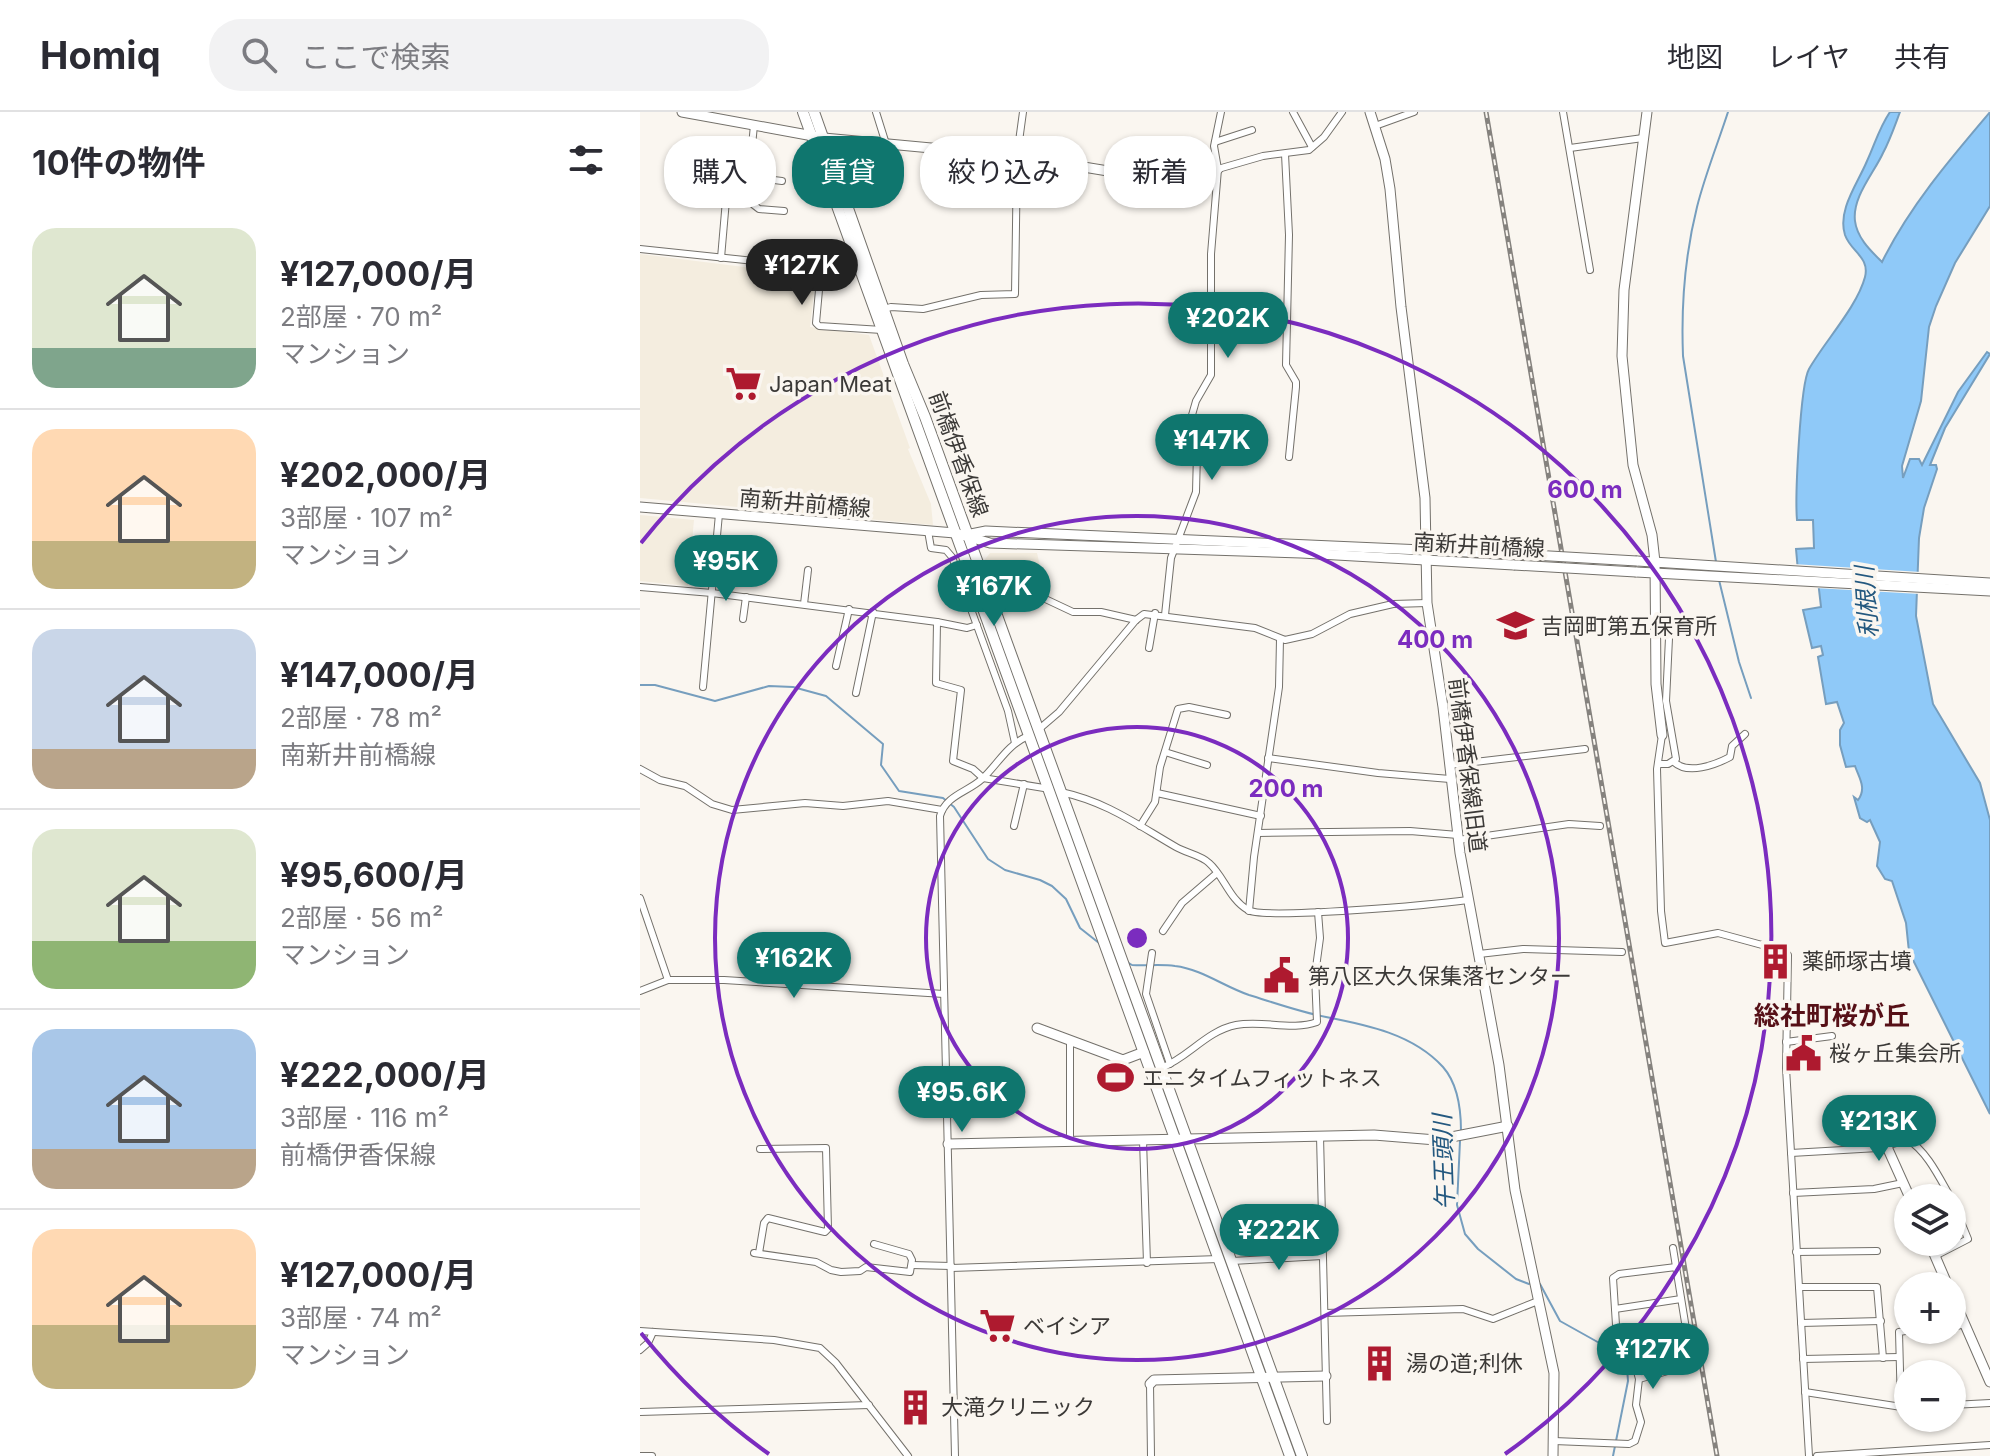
<!DOCTYPE html>
<html lang="ja">
<head>
<meta charset="utf-8">
<style>
	:root { --surface:#fff; --page:#f2f2f3; --text:#2b2b33; --muted:#7c7c81; --line:#e1e1e2; --accent:#0f766e }
	body { margin:0; font-family:Inter,"Noto Sans JP",sans-serif; background:var(--page); color:var(--text); height:100vh; display:flex; flex-direction:column; font-size:30px; white-space:nowrap }
	* { box-sizing:border-box; margin:0 }
	p { font-size:26px; color:var(--muted) }
	.icon { flex:none; width:44px; height:44px; fill:none; stroke:currentColor; stroke-width:2; stroke-linecap:round; stroke-linejoin:round }
	.map { position:relative; flex:1; overflow:hidden }
	.sheet { display:flex; flex-direction:column; background:var(--surface); width:640px }
	.sheet>* { flex:none }
	.banner { position:absolute; left:24px; top:24px; width:760px; height:72px; display:flex; gap:16px }
	.fabs { position:absolute; left:1254px; top:1072px; display:grid; gap:16px }
	.fabs a { display:grid; place-items:center; width:72px; height:72px; border-radius:50%; background:var(--surface); box-shadow:0 2px 6px #0004; font-size:40px }
	.price { position:absolute; translate:-50% -68px; padding:0 18px; border-radius:28px; background:var(--accent); color:#fff; font-size:26px; line-height:52px; filter:drop-shadow(0 2px 4px #0008) }
	.price::after { content:''; position:absolute; left:50%; top:48px; width:24px; height:18px; margin-left:-12px; background:inherit; clip-path:polygon(0 0,100% 0,50% 100%) }
	.price.active { background:#222; color:#fff }
	ul { padding:0; list-style:none }
	li { display:flex; align-items:center; gap:24px; height:200px; padding:0 32px }
	li+li { border-top:2px solid var(--line) }
	li span { display:grid; place-items:center; flex:none; width:224px; height:160px; border-radius:24px; color:#555 }
	li>.icon { margin-inline-start:auto }
	span .icon { width:96px; height:96px; fill:#fffc; stroke-width:1 }
	li b { font-size:34px }
	h2 { display:flex; justify-content:space-between; align-items:center; height:96px; padding:0 32px; font-size:34px }
	.tag { padding:0 28px; border-radius:32px; background:var(--surface); box-shadow:0 2px 6px #0004; font-size:28px; line-height:72px }
	.tag.active { background:var(--accent); color:#fff }
	header { display:flex; align-items:center; gap:48px; box-sizing:border-box; height:112px; padding:0 40px; background:var(--surface); border-bottom:2px solid var(--line) }
	header strong { font-size:38px }
	nav { display:flex; gap:44px; margin-inline-start:auto; font-size:28px }
	.search { width:560px; height:72px; background:var(--page); display:flex; align-items:center; gap:20px; box-sizing:border-box; padding:0 28px; border-radius:32px; color:var(--muted); font-size:30px }
	main { display:flex; flex:1; min-height:0 }
	.map>svg:first-child { display:block }
</style>
</head>
<body>
<header>
<strong>Homiq</strong>
<div class="search"><svg class="icon" aria-label="search" viewBox="0 0 24 24"><circle cx="10" cy="10" r="6"/><path d="M15 15l6 6"/></svg>ここで検索</div>
<nav><a>地図</a><a>レイヤ</a><a>共有</a></nav>
</header>
<main>
<section class="sheet">
<h2>10件の物件<svg class="icon" aria-label="filters" viewBox="0 0 24 24"><path d="M4 7h16M4 17h16"/><circle cx="9" cy="7" r="2"/><circle cx="15" cy="17" r="2"/></svg></h2>
<ul>
<li><span style="background:linear-gradient(#dfe7d0 75%,#7fa58c 0)"><svg class="icon" aria-label="home" viewBox="0 0 24 24"><path d="M3 11l9-7 9 7M6 9v11h12V9"/></svg></span><div><b>¥127,000/月</b><p>2部屋 · 70 m²</p><p>マンション</p></div></li>
<li><span style="background:linear-gradient(#ffd9b3 70%,#c2b280 0)"><svg class="icon" aria-label="home" viewBox="0 0 24 24"><path d="M3 11l9-7 9 7M6 9v11h12V9"/></svg></span><div><b>¥202,000/月</b><p>3部屋 · 107 m²</p><p>マンション</p></div></li>
<li><span style="background:linear-gradient(#c9d6e8 75%,#b9a48a 0)"><svg class="icon" aria-label="home" viewBox="0 0 24 24"><path d="M3 11l9-7 9 7M6 9v11h12V9"/></svg></span><div><b>¥147,000/月</b><p>2部屋 · 78 m²</p><p>南新井前橋線</p></div></li>
<li><span style="background:linear-gradient(#dfe7d0 70%,#8fb573 0)"><svg class="icon" aria-label="home" viewBox="0 0 24 24"><path d="M3 11l9-7 9 7M6 9v11h12V9"/></svg></span><div><b>¥95,600/月</b><p>2部屋 · 56 m²</p><p>マンション</p></div></li>
<li><span style="background:linear-gradient(#a9c7e8 75%,#b9a48a 0)"><svg class="icon" aria-label="home" viewBox="0 0 24 24"><path d="M3 11l9-7 9 7M6 9v11h12V9"/></svg></span><div><b>¥222,000/月</b><p>3部屋 · 116 m²</p><p>前橋伊香保線</p></div></li>
<li><span style="background:linear-gradient(#ffd9b3 60%,#c2b280 0)"><svg class="icon" aria-label="home" viewBox="0 0 24 24"><path d="M3 11l9-7 9 7M6 9v11h12V9"/></svg></span><div><b>¥127,000/月</b><p>3部屋 · 74 m²</p><p>マンション</p></div></li>
</ul>
</section>
<div class="map">
<svg width="1350" height="1344" viewBox="0 0 1350 1344">
	<rect width="100%" height="100%" fill="#faf6f0"/>
	<g fill="#f4eddf">
		<path d="M0 142 176 164 170 215 229 223 270 336 268 337 291 392 293 413 0 386Z"/>
		<path d="M0 403 54 408 48 474 0 469Z"/>
		<path d="M350 441H397L407 484 397 481 357 487 342 451Z"/>
	</g>
	<path fill="#8fc9f8" stroke="#769ebe" stroke-width="2" d="M1250 0H1260C1255 13 1250 28 1243 41 1234 61 1212 85 1215 109 1217 126 1231 139 1242 150 1269 95 1310 47 1350 0V94L1315 151 1296 194 1289 215 1281 289 1262 354 1263 366 1270 347H1279L1282 353 1318 280 1347 240 1350 242 1305 316 1290 353H1296L1297 357 1284 396 1279 426 1276 504 1293 592 1340 671 1350 708V1002L1269 840 1266 811 1252 769 1245 767 1237 754 1240 730 1230 708 1227 710 1220 706 1214 685 1218 688C1227 676 1219 666 1215 654L1206 655 1200 633V618L1204 611 1197 590 1186 592 1178 545 1183 543 1181 534 1172 536 1163 498 1181 495 1178 469 1159 470 1156 437 1174 436 1173 408H1157C1155 386 1160 273 1169 257 1185 229 1217 195 1225 165 1230 145 1211 140 1205 123 1197 98 1218 71 1227 49 1235 32 1239 16 1250 0Z"/>
	<path fill="#faf6f0" d="M1153 452 1281 460 1280 482 1175 476 1174 473 1159 474 1155 470Z"/>
	<g fill="none" stroke-linecap="round" stroke-linejoin="round">
		<g stroke="#769ebe" stroke-width="2">
			<path d="M1076 450 1043 244C1041 194 1045 143 1057 95 1065 63 1078 31 1088 0"/>
			<path d="M1079 468 1099 550 1111 586"/>
			<path d="M0 573H15L75 589 129 574 153 575 186 584 243 632 241 653 259 679 303 686 314 695 348 747 365 758 400 768 412 774 426 787 440 816 459 831"/>
			<path d="M487 850 492 853C506 854 521 852 535 854 561 857 585 875 609 883 635 891 660 900 686 905 727 913 773 922 803 955 818 972 821 997 821 1019"/>
			<path d="M820 1029 817 1093 825 1122 838 1137 876 1167 889 1172"/>
			<path d="M900 1172 920 1209 963 1233 987 1256 988 1269 973 1344"/>
		</g>
		<defs>
			<g id="street">
				<path d="M236 0 246 32"/>
				<path d="M653 0 672 35"/>
				<path d="M923 0 950 158"/>
				<path d="M114 13 109 65 142 69"/>
				<path d="M735 14 774 0"/>
				<path d="M575 30 612 18"/>
				<path d="M930 36 1003 26"/>
				<path d="M645 42 649 123 646 253 656 270V275L649 345"/>
				<path d="M578 57 623 44 669 38 684 25 702 0"/>
				<path d="M75 86 110 90 119 97 144 99"/>
				<path d="M0 137 181 156 176 211 179 214 242 218"/>
				<path d="M81 146 86 88"/>
				<path d="M244 197 251 195 283 197 341 183 375 182 377 44 383 0"/>
				<path d="M288 419 291 436 306 438 312 445 368 599 375 631"/>
				<path d="M0 475 72 481 297 510"/>
				<path d="M353 490 399 484 433 500H461L496 508"/>
				<path d="M164 492 168 458"/>
				<path d="M525 503 531 446 556 380 557 341 550 327 552 303 556 289 571 263V142L578 57 574 34 581 0"/>
				<path d="M103 507 106 485"/>
				<path d="M337 513 327 516 297 510 296 571 321 578 313 649 333 657 343 666 410 677"/>
				<path d="M509 536 515 501"/>
				<path d="M196 554 209 497"/>
				<path d="M63 575 79 402"/>
				<path d="M216 581 233 500"/>
				<path d="M398 618 419 600 496 508 504 502 615 516 645 528 672 522 710 502 753 492 787 491"/>
				<path d="M1022 623 1017 657 1021 799 1025 831 1078 821 1144 839 1148 843 1146 956 1169 1344"/>
				<path d="M525 640 567 653"/>
				<path d="M628 646 738 661 810 667"/>
				<path d="M1034 650C1048 663 1075 653 1090 645L1092 634 1105 622"/>
				<path d="M1018 652H1028L1036 647 1026 589 1029 526"/>
				<path d="M809 653 945 637"/>
				<path d="M0 657 20 668 45 674 72 692 92 698 165 691 203 694 248 689 302 698"/>
				<path d="M421 680C467 690 496 712 536 735 546 741 561 743 569 751 584 764 589 787 608 798 624 808 799 792 828 788"/>
				<path d="M517 681 621 704"/>
				<path d="M374 714 384 672"/>
				<path d="M500 714 515 690 520 655 538 597 549 595 587 603"/>
				<path d="M618 721 770 719 818 723"/>
				<path d="M818 728 929 712 960 714"/>
				<path d="M0 786 28 868"/>
				<path d="M609 799 614 745 639 575 640 527"/>
				<path d="M523 819 542 791 577 761"/>
				<path d="M512 841 506 882 530 952"/>
				<path d="M839 842 883 837 982 840"/>
				<path d="M0 879 28 868H84L304 882"/>
				<path d="M430 928V1030"/>
				<path d="M1146 930 1192 924"/>
				<path d="M521 956C548 946 566 919 596 913 623 908 652 919 677 910L675 863 680 826 678 800"/>
				<path d="M680 1024 687 1309"/>
				<path d="M503 1028 507 1151"/>
				<path d="M1151 1041 1238 1036 1268 1028C1287 1039 1300 1067 1311 1086"/>
				<path d="M1153 1081 1234 1077 1263 1071"/>
				<path d="M1156 1140 1237 1139"/>
				<path d="M114 1141 176 1150 191 1158 201 1160 220 1159 226 1155 270 1160 272 1148 269 1142 234 1132"/>
				<path d="M119 1141 124 1111 128 1106 185 1120 188 1117 186 1036 120 1037"/>
				<path d="M1295 1144 1328 1127 1312 1088"/>
				<path d="M592 1149 682 1144"/>
				<path d="M272 1153 311 1154"/>
				<path d="M311 1156 579 1147"/>
				<path d="M1159 1175H1237L1243 1246"/>
				<path d="M975 1197 1041 1187"/>
				<path d="M685 1201 823 1197 853 1207 898 1189"/>
				<path d="M1161 1211 1241 1209"/>
				<path d="M1312 1215 1325 1212"/>
				<path d="M0 1219 134 1228 180 1236 196 1251 268 1344"/>
				<path d="M982 1232 1047 1220"/>
				<path d="M0 1238 8 1231 13 1220"/>
				<path d="M1163 1247 1259 1245"/>
				<path d="M999 1267 1035 1257 1048 1258 1052 1254 1033 1136"/>
				<path d="M510 1272 511 1344"/>
				<path d="M1165 1280 1268 1296"/>
				<path d="M1312 1293 1350 1291"/>
				<path d="M1261 1296 1259 1220 1272 1218"/>
				<path d="M0 1300 229 1293"/>
				<path d="M914 1329 989 1332 995 1329 1001 1310 996 1293 999 1267 994 1249 984 1237 976 1213 973 1166 979 1162 1036 1155"/>
				<path d="M0 1344H12"/>
				<path d="M315 1344 300 704C306 683 328 680 342 667 358 652 367 633 388 624"/>
				<path d="M1177 1344 1350 1333"/>
			</g>
			<g id="secondary">
				<path d="M42 0 184 26 377 44 474 60 516 65 578 57"/>
				<path d="M730 0 745 47 750 77 761 195 785 386 787 491 803 595 820 741 859 953 875 1078 914 1261 913 1344"/>
				<path d="M1007 0 984 178 982 244 993 353 1012 423 1015 450 1016 572 1022 623"/>
				<path d="M0 395 315 421 350 431 661 441 874 453"/>
				<path d="M331 422 346 419 874 442"/>
				<path d="M997 449 1350 471"/>
				<path d="M996 460 1350 479"/>
				<path d="M397 916 483 948 504 940"/>
				<path d="M1238 1015 1270 1086"/>
				<path d="M308 1032 734 1023 796 1028 868 1014"/>
				<path d="M1289 1130 1308 1174"/>
				<path d="M1312 1183 1350 1270"/>
				<path d="M510 1272 514 1268 686 1264"/>
			</g>
			<g id="primary">
				<path d="M163 0 650 1344"/>
				<path d="M174 0 263 252 285 305 662 1344"/>
			</g>
		</defs>
		<use href="#street" stroke="#74716b" stroke-width="8"/>
		<use href="#secondary" stroke="#74716b" stroke-width="11"/>
		<use href="#primary" stroke="#74716b" stroke-width="12"/>
		<use href="#street" stroke="#fff" stroke-width="6"/>
		<use href="#secondary" stroke="#fff" stroke-width="9"/>
		<use href="#primary" stroke="#fff" stroke-width="10"/>
		<defs>
			<path id="rail" d="M846 0 1077 1344"/>
		</defs>
		<use href="#rail" stroke="#85827e" stroke-width="5"/>
		<use href="#rail" stroke="#faf6f0" stroke-width="2" stroke-dasharray="6" stroke-linecap="butt"/>
		<defs>
			<g id="secondary-bridge">
				<path d="M874 442 997 449"/>
				<path d="M874 453 996 460"/>
			</g>
		</defs>
		<use href="#secondary-bridge" stroke="#74716b" stroke-width="11" stroke-linecap="butt"/>
		<use href="#secondary-bridge" stroke="#fff" stroke-width="9"/>
	</g>
	<g fill="none" stroke="#7b2cbf" stroke-width="4">
		<circle cx="497" cy="826" r="211"/>
		<circle cx="497" cy="826" r="422"/>
		<path d="M129 1342A634 634 0 0 1 1 1221M1 431A634 634 0 1 1 865 1342"/>
	</g>
	<defs>
		<symbol id="supermarket-bare" viewBox="-9 -9 18 18"><path d="M-6-5.5h2.5l.6 2H6L4.5 2H-2.5L-4.4-4H-6ZM-1.5 3.2a1.3 1.3 0 1 0 .1 0ZM3 3.2a1.3 1.3 0 1 0 .1 0Z" fill="#ae1a2f" stroke="#faf6f0" stroke-width="2.5" paint-order="stroke"/></symbol>
		<symbol id="school-bare" viewBox="-9 -9 18 18"><path d="M0-5L7-2L0 1L-7-2ZM-4 1L0 2.5L4 1V4Q0 6-4 4Z" fill="#ae1a2f" stroke="#faf6f0" stroke-width="2.5" paint-order="stroke"/></symbol>
		<symbol id="building-bare" viewBox="-9 -9 18 18"><path d="M-4-6H4V6H1V3H-1V6H-4ZM-2.5-4.3h1.7v1.8h-1.7ZM.8-4.3h1.7v1.8H.8ZM-2.5-1h1.7V.8h-1.7ZM.8-1h1.7V.8H.8Z" fill="#ae1a2f" stroke="#faf6f0" stroke-width="2.5" paint-order="stroke"/></symbol>
		<symbol id="civic-bare" viewBox="-9 -9 18 18"><path d="M-.6-6.5H3V-4.5H.6V-3L4-1V1h2V6H-6V1h2V-1L-.6-3ZM-1.2 2.5V6h2.4V2.5Z" fill="#ae1a2f" stroke="#faf6f0" stroke-width="2.5" paint-order="stroke"/></symbol>
		<symbol id="stadium-bare" viewBox="-9 -9 18 18"><path d="M0-5a6.5 5 0 1 0 0 10a6.5 5 0 1 0 0-10ZM-3.5-1.8h7v3.6h-7Z" fill="#ae1a2f" stroke="#faf6f0" stroke-width="2.5" paint-order="stroke"/></symbol>
	</defs>
	<g fill-rule="evenodd">
		<use href="#supermarket-bare" x="78" y="246" width="51" height="51"/>
		<use href="#school-bare" x="850" y="488" width="51" height="51"/>
		<use href="#building-bare" x="1110" y="824" width="51" height="51"/>
		<use href="#civic-bare" x="616" y="838" width="51" height="51"/>
		<use href="#civic-bare" x="1138" y="916" width="51" height="51"/>
		<use href="#stadium-bare" x="450" y="940" width="51" height="51"/>
		<use href="#supermarket-bare" x="332" y="1188" width="51" height="51"/>
		<use href="#building-bare" x="714" y="1226" width="51" height="51"/>
		<use href="#building-bare" x="250" y="1270" width="51" height="51"/>
	</g>
	<g text-anchor="middle" stroke-width="7" stroke-linejoin="round" paint-order="stroke">
		<g font-size="22" fill="#3b3937" stroke="#faf6f0" text-anchor="start">
			<text x="129" y="280">Japan Meat</text>
			<text x="901" y="522">吉岡町第五保育所</text>
			<text x="1162" y="857">薬師塚古墳</text>
			<text x="668" y="872">第八区大久保集落センター</text>
			<text x="1189" y="949">桜ヶ丘集会所</text>
			<text x="502" y="974">エニタイムフィットネス</text>
			<text x="383" y="1222">ベイシア</text>
			<text x="766" y="1259">湯の道;利休</text>
			<text x="301" y="1303">大滝クリニック</text>
		</g>
		<g font-size="22" fill="#3b3937" stroke="#faf6f0">
			<text transform="translate(319 342) rotate(70)" y="8">前橋伊香保線</text>
			<text transform="translate(165 391) rotate(5)" y="8">南新井前橋線</text>
			<text transform="translate(839 433) rotate(3)" y="8">南新井前橋線</text>
			<text transform="translate(828 653) rotate(83)" y="8">前橋伊香保線旧道</text>
		</g>
		<g font-size="24" font-style="italic" fill="#23587f" stroke="#faf6f0">
			<text transform="translate(1227 490) rotate(-94)" y="8">利根川</text>
			<text transform="translate(804 1050) rotate(-92)" y="8">午王頭川</text>
		</g>
		<g font-size="26" font-weight="bold" fill="#561017" stroke="#faf6f0">
			<text x="1192" y="913">総社町桜が丘</text>
		</g>
	</g>
	<circle cx="497" cy="826" r="12" fill="#7b2cbf" stroke="#faf6f0" stroke-width="4"/>
	<g font-size="24" text-anchor="middle" font-weight="bold" fill="#7b2cbf" stroke="#faf6f0" stroke-width="7" stroke-linejoin="round" paint-order="stroke">
		<text x="945" y="386">600 m</text>
		<text x="795" y="536">400 m</text>
		<text x="646" y="685">200 m</text>
	</g>
</svg>
<div class="fabs">
<a><svg class="icon" aria-label="layers" viewBox="0 0 24 24"><path d="M12 4l9 5-9 5-9-5zM3 14l9 5 9-5"/></svg></a>
<a>+</a>
<a>−</a>
</div>
<b class="price active" style="left:162px;top:195px">¥127K</b>
<b class="price" style="left:588px;top:248px">¥202K</b>
<b class="price" style="left:572px;top:370px">¥147K</b>
<b class="price" style="left:86px;top:491px">¥95K</b>
<b class="price" style="left:354px;top:516px">¥167K</b>
<b class="price" style="left:154px;top:888px">¥162K</b>
<b class="price" style="left:322px;top:1022px">¥95.6K</b>
<b class="price" style="left:1239px;top:1051px">¥213K</b>
<b class="price" style="left:639px;top:1160px">¥222K</b>
<b class="price" style="left:1013px;top:1279px">¥127K</b>
<div class="banner">
<a class="tag">購入</a>
<a class="tag active">賃貸</a>
<a class="tag">絞り込み</a>
<a class="tag">新着</a>
</div>
</div>
</main>
</body>
</html>
